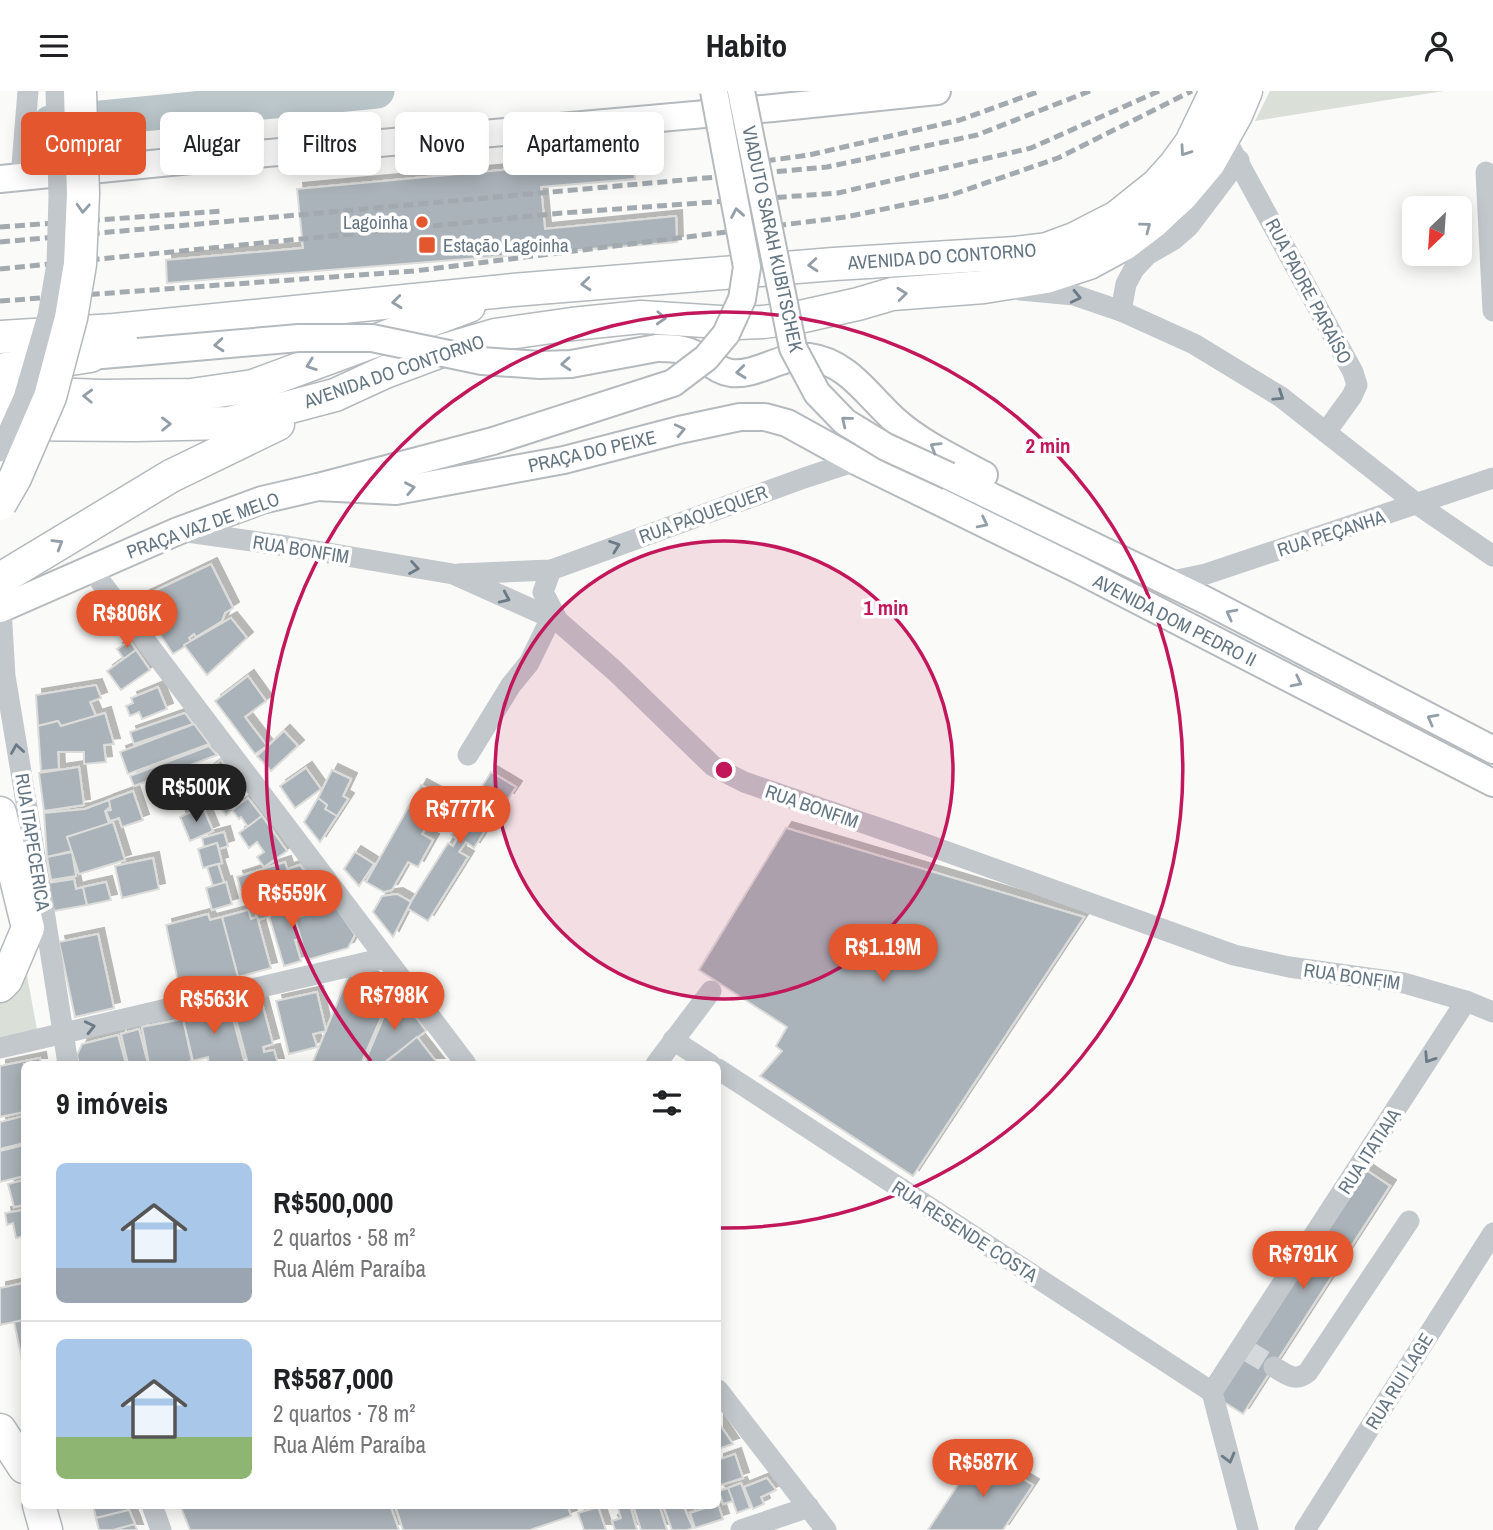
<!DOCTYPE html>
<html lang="pt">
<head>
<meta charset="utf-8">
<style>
	:root { --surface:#fff; --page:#f2f2f2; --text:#202124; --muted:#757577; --line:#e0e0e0; --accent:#e4572e }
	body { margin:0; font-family:"Archivo Narrow",sans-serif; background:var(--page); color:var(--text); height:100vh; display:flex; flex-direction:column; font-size:26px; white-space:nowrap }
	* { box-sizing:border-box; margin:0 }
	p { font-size:23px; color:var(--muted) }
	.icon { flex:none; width:38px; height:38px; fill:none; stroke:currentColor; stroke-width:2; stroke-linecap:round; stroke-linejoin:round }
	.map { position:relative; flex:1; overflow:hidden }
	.panel { position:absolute; left:21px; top:970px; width:700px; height:448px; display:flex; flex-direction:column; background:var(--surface); border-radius:10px; box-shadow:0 4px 18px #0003 }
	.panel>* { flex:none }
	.hud { position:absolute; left:21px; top:21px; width:700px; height:63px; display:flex; gap:14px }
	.needle { width:46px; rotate:205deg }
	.fabs { position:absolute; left:1402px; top:105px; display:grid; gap:14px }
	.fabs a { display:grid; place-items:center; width:70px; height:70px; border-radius:10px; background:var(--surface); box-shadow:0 4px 18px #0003; font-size:35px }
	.price { position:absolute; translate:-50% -60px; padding:0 16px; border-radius:24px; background:var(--accent); color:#fff; font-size:23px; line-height:46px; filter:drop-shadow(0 2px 4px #0008) }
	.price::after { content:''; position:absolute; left:50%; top:42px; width:21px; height:16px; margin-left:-10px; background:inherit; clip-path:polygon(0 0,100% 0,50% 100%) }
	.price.current { background:#222; color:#fff }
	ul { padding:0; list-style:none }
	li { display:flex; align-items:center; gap:21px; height:175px; padding:0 35px }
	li+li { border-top:2px solid var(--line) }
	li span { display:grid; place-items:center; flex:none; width:196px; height:140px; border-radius:10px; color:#555 }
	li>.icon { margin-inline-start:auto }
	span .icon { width:84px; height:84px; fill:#fffc; stroke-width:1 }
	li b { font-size:30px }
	h2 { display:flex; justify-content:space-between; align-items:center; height:84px; padding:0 35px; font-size:30px }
	.chip { padding:0 24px; border-radius:10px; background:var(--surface); box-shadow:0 4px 18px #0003; font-size:24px; line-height:63px }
	.chip.current { background:var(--accent); color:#fff }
	header { display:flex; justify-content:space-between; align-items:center; height:91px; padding:0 35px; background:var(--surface); font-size:32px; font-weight:800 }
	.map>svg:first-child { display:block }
</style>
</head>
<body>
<header><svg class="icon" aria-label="menu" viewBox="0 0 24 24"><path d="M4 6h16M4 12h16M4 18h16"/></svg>Habito<svg class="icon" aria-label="person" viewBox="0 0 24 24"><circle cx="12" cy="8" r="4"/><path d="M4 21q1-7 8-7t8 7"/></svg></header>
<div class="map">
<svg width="1493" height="1439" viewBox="0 0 1493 1439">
	<defs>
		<filter id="shadow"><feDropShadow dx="6" dy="-6" stdDeviation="0" flood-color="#0004"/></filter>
	</defs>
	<rect width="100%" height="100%" fill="#fafaf8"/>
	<g fill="#dadfd7">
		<path d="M1270 0H1444L1255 30Z"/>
		<path d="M26 879 38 944 0 953V908Z"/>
	</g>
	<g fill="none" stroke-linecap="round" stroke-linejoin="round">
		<path stroke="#bbc7cb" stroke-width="35" d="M50 32 377 0"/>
	</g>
	<g fill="#aab3b9" stroke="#dcdcda" stroke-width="2" filter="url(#shadow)">
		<path d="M632 67 635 88 541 96 545 138 676 125 677 151 167 192 166 169 303 157 297 98Z"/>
		<path d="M211 473 233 517 225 522 222 530 196 546 194 543 189 547 192 551 173 563 139 512 142 506Z"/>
		<path d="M231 527 247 547 207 584 184 554Z"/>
		<path d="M130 550 136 559 124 568 117 558Z"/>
		<path d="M136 559 150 579 121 599 107 580Z"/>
		<path d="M248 585 266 610 245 626 267 655 255 663 215 610Z"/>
		<path d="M96 594 101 607 90 611 96 625 61 635 58 630 38 635 36 604Z"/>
		<path d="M158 596 167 618 142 628 139 621 130 625 126 615 133 612 131 607Z"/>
		<path d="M105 622 114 653 104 654 106 671 84 673V661H58L59 678 41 680 38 635 58 630 61 635Z"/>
		<path d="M185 622 193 633 134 653 130 641Z"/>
		<path d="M194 633 209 653 128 683 120 661Z"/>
		<path d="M284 640 298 655 271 680 257 665Z"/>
		<path d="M209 655 217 664 134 695 130 685Z"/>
		<path d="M221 669 233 686 212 698 202 684Z"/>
		<path d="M79 676 84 714 44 720 39 682Z"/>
		<path d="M183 676 195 706 168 716 156 687Z"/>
		<path d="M306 677 321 698 295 717 280 695Z"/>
		<path d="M332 679 351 688 343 705 348 708 337 725 325 718 327 714 318 707Z"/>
		<path d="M491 681 516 696 508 708 497 700 492 709 501 714 474 757 466 751 459 761 468 766 428 830 407 817 448 752 453 755 457 748 452 744Z"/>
		<path d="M233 686 242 698 221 705 216 696Z"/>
		<path d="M421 694 443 706 422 743 433 749 418 776 408 771 392 799 384 801 366 791Z"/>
		<path d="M133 700 143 729 122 736 119 727 110 730 106 720 111 719 108 709Z"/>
		<path d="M229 702 238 714 226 724 213 708Z"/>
		<path d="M248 707 262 725 248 736 241 726 239 728 232 719Z"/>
		<path d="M318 707 327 714 325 718 337 725 320 751 304 731Z"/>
		<path d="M109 709 110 716 105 720 109 733 67 746 72 760 47 766 44 722 85 718Z"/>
		<path d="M203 716 213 740 190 750 180 726Z"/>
		<path d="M262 725 287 760 264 776 257 766 264 761 257 751 249 757 239 742Z"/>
		<path d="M113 731 125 769 79 783 67 746Z"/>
		<path d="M786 737 1084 826 913 1085 760 985 782 960 776 955 787 936 699 879Z"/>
		<path d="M224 741 228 755 219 758 217 752 204 756 202 747Z"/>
		<path d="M217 752 222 772 203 777 198 758Z"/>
		<path d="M72 761 76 785 51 789 47 766Z"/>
		<path d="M355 761 374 773 359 795 344 778Z"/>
		<path d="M153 767 159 798 122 807 115 775Z"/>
		<path d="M285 771 292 793 268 801 265 791 241 799 237 786Z"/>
		<path d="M218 773 224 792 213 795 207 776Z"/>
		<path d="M300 774 310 786 292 793 288 778Z"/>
		<path d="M74 788 76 798 83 796 87 814 54 820 48 792Z"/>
		<path d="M312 788 326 809 258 829 253 811Z"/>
		<path d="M106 791 111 809 87 814 83 796Z"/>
		<path d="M226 791 232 813 212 819 206 797Z"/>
		<path d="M397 803 411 811 393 846 373 821 382 805Z"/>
		<path d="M326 809 329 817 295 827 301 848 295 849 301 870 284 875 269 825Z"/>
		<path d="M335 815 355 844 348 857 307 869 295 827Z"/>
		<path d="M248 819 251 828 257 826 271 877 238 886 222 826Z"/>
		<path d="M208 823 210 829 222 826 238 886 180 900 166 834Z"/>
		<path d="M98 843 114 917 75 926 59 851Z"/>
		<path d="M361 882 382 891 374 909 353 900Z"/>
		<path d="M349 883 359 887 353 900 374 909 380 896 392 901 361 973H312Z"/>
		<path d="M395 899 426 940 382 973H364Z"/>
		<path d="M317 901 326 940 313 943 317 956 289 963 276 910Z"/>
		<path d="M260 905 273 953 263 956 264 961 274 959 278 973H248L232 913Z"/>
		<path d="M229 913 245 973H209L208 966 193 970 182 924Z"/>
		<path d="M183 928 192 970 178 973H149L142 936Z"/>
		<path d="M139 938 148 973H128L121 943Z"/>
		<path d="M118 944 126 973H79L77 964 82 953Z"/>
		<path d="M417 946 438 973H386L385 972Z"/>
		<path d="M40 967 41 973H24V1021L0 1026V975Z"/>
		<path d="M24 1025V1052L0 1058V1031Z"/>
		<path d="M24 1054V1085L0 1091V1060Z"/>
		<path d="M1363 1077 1390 1095 1243 1323 1216 1306Z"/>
		<path d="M24 1089V1114L14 1116 8 1093Z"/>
		<path d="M24 1119V1145L16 1147 13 1132 7 1134 5 1122Z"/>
		<path d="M24 1192V1229L0 1234V1197Z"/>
		<path d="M24 1229V1278L14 1231Z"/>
		<path d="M718 1331 733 1353 718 1358Z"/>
		<path d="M979 1362 1033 1394 1003 1439H928Z"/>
		<path d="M735 1363 743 1387 721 1394 718 1384V1369Z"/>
		<path d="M767 1387 776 1399 761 1406 764 1413 753 1418 744 1396Z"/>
		<path d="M741 1392 750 1417 737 1422 728 1397Z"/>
		<path d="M728 1397 733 1410 723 1413 719 1400Z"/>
		<path d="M718 1413 723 1428 695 1437 690 1422Z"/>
		<path d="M93 1414H127L137 1439H99Z"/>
		<path d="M93 1414H127L129 1419 96 1427Z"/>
		<path d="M180 1414H390L399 1439H190Z"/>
		<path d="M395 1414H567L571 1425 530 1439H403Z"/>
		<path d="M630 1414 637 1439H615L612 1430 621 1427 618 1417Z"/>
		<path d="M633 1414H659L667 1439H641Z"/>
		<path d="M663 1414H683L693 1437 687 1439H672Z"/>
		<path d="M598 1416 606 1439H584L578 1422Z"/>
		<path d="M129 1419 135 1433 113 1439H99L96 1427Z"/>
	</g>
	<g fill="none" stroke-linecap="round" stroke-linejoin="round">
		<path stroke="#d5d9db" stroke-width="21" stroke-dasharray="21 10" stroke-linecap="butt" d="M1246 1259 1274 1276"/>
		<defs>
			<g id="major">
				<path d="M0 88 201 68 773 17 937 0"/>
				<path d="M657 257C670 257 682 257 694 263 706 268 717 280 731 282 758 285 781 263 809 266 849 271 869 307 897 331 922 353 955 368 984 384"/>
				<path d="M90 265 138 261"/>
				<path d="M949 385 1207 510 1493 659"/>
				<path d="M318 396 396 400 564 369 679 339 740 326H765L787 332 856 370 1079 479 1493 692"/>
				<path d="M0 518 178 440 262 409 318 396 493 350"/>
			</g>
			<g id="highway">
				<path d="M0 246 114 239 513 199 834 173 1016 162 1047 158 1074 148 1117 126 1157 94 1175 74 1191 52 1216 0"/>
				<path d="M0 279 90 265"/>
				<path d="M0 301 101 305 191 304 253 295 469 215"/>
				<path d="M0 333 135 334 229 332 335 304 385 281 441 260 495 244 572 233 641 226 736 232 763 231 795 227 858 213 892 203 984 196 1046 186 1089 172 1124 153 1153 131 1182 104 1209 72 1236 24 1246 0"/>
				<path d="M0 490 2 487 171 385 278 333"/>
				<path d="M0 722 28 837 6 889 0 895"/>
				<path d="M0 1339 24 1376"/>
				<path d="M39 1414 46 1439"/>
			</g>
		</defs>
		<use href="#major" stroke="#b5babe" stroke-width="30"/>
		<use href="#highway" stroke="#b4b9bd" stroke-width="35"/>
		<g stroke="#c3c8cc" stroke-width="21">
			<path d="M1231 58 1353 281 1357 294 1352 305 1326 341"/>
			<path d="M1486 81 1493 220"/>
			<path d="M21 86 28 0"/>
			<path d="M1020 199 1074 204 1121 220 1194 253 1281 306 1417 413 1493 465"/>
			<path d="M1121 220 1126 193 1134 178 1147 164 1173 149 1189 135 1239 69"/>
			<path d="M180 440 287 455 453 483 558 530 615 580 713 675 744 691 925 753 1234 864 1289 876 1404 892 1466 910 1493 921"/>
			<path d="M91 478 466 973"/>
			<path d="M551 479 543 501 558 530"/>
			<path d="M458 483 551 479 804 387 856 370"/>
			<path d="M1167 491 1206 483 1493 387"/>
			<path d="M1 517 5 585 42 807 68 973"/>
			<path d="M468 664 511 594 529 572 551 527"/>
			<path d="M673 949 710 973"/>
			<path d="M0 957 385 867"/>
			<path d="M656 973 711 900"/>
			<path d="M718 978 1212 1301"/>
			<path d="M1274 1276C1286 1283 1295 1292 1308 1281L1409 1130"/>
			<path d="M718 1299 826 1439"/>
			<path d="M152 1414 161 1439"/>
			<path d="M741 1439 809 1416"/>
			<path d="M1248 1439 1212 1301 1466 910"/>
			<path d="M1305 1439 1493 1142"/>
		</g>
		<use href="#major" stroke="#fff" stroke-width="26"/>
		<use href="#highway" stroke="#fff" stroke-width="32"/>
		<g stroke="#a2aab0" stroke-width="5" stroke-dasharray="10 5" stroke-linecap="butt">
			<path d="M721 76 809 64 960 29 1040 0"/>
			<path d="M0 136 222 120"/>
			<path d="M0 151 827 76 977 44 1090 0"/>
			<path d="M0 178 562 122 838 102 1031 57 1159 0"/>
			<path d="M0 210 414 180 846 126 951 104 1058 67 1192 0"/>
		</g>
		<defs>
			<g id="major-bridge">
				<path d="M741 0 793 257 817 302 845 331 886 356 949 385"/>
				<path d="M138 261 299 247H372L482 270 540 274 571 273 657 257"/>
				<path d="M493 350 673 292 706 267 726 243 742 208 747 176 714 0"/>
			</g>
			<path id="highway-bridge" d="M0 413 15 387 50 306 71 227 80 173 83 103 80 0"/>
		</defs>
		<use href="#major-bridge" stroke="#b5babe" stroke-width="30" stroke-linecap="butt"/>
		<use href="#highway-bridge" stroke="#b4b9bd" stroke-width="35" stroke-linecap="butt"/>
		<path stroke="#c3c8cc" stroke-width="21" d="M0 360 24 307 48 225 57 173 59 105 56 0"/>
		<use href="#major-bridge" stroke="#fff" stroke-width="26"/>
		<use href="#highway-bridge" stroke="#fff" stroke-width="32"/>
	</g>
	<defs><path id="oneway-chevron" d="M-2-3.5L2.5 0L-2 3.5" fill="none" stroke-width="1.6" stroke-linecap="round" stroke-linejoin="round" transform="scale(1.75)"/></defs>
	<g stroke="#939fa8">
		<use href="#oneway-chevron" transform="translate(1185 60) rotate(125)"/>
		<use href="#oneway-chevron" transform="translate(83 117) rotate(93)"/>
		<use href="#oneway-chevron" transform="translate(737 122) rotate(-100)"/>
		<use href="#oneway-chevron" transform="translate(1146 136) rotate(-37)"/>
		<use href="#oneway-chevron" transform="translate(813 174) rotate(175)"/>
		<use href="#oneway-chevron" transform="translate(586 193) rotate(175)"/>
		<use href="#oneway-chevron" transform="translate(902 203) rotate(-6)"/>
		<use href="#oneway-chevron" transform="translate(397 211) rotate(174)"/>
		<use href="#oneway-chevron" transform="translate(661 227) rotate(3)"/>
		<use href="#oneway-chevron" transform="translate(219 254) rotate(175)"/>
		<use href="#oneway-chevron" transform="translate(566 273) rotate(176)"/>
		<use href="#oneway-chevron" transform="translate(311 274) rotate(160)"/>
		<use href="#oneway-chevron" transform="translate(741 281) rotate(174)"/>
		<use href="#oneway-chevron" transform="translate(88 305) rotate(-178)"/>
		<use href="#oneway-chevron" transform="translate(846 330) rotate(-141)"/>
		<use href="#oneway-chevron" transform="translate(166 333) rotate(-1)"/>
		<use href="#oneway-chevron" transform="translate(680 339) rotate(-13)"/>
		<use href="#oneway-chevron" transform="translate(935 356) rotate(-149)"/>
		<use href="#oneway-chevron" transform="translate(410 397) rotate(-11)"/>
		<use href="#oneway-chevron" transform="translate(983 432) rotate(26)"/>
		<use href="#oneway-chevron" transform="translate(58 453) rotate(-31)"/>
		<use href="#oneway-chevron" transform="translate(1231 523) rotate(-152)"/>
		<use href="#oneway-chevron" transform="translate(1297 591) rotate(27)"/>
		<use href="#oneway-chevron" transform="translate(1432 628) rotate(-152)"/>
	</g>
	<g stroke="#6a7a87">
		<use href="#oneway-chevron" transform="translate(1076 206) rotate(13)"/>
		<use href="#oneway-chevron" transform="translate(1279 305) rotate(34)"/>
		<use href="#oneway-chevron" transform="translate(615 455) rotate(-20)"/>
		<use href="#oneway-chevron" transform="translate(414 477) rotate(10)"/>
		<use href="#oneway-chevron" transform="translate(505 507) rotate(24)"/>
		<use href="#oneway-chevron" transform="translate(17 658) rotate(-99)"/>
		<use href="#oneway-chevron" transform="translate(90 936) rotate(-13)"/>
		<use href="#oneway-chevron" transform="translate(1429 967) rotate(123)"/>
		<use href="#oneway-chevron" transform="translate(1229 1367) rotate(75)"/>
	</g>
	<circle cx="724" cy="679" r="229" fill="#c2185b" fill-opacity=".12"/>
	<g fill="none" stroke="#c2185b" stroke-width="3.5">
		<circle cx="724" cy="679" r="229"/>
		<path d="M371 970A458 458 0 1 1 720 1137"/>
	</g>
	<g fill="#e4572e" stroke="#fff" stroke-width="2.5">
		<circle cx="422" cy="131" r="7"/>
		<rect x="418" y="145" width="18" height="18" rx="3.5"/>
	</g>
	<g text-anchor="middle" stroke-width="7" stroke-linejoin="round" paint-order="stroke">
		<g font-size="19" fill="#657683" stroke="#fff" text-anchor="end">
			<text x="408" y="138">Lagoinha</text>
			<text x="443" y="161" text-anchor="start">Estação Lagoinha</text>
		</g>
		<g font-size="19" fill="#657683" stroke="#fff">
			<text transform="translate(773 148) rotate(78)" y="7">VIADUTO SARAH KUBITSCHEK</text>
			<text transform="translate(942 165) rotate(-4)" y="7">AVENIDA DO CONTORNO</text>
			<text transform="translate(1309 200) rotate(62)" y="7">RUA PADRE PARAÍSO</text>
			<text transform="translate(394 280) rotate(-19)" y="7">AVENIDA DO CONTORNO</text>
			<text transform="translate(592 360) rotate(-13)" y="7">PRAÇA DO PEIXE</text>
			<text transform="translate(703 423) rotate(-20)" y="7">RUA PAQUEQUER</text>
			<text transform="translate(203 434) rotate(-20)" y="7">PRAÇA VAZ DE MELO</text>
			<text transform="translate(1331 442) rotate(-18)" y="7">RUA PEÇANHA</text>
			<text transform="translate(301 458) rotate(9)" y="7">RUA BONFIM</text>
			<text transform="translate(1175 529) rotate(27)" y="7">AVENIDA DOM PEDRO II</text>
			<text transform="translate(812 715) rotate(19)" y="7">RUA BONFIM</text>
			<text transform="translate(33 751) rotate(81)" y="7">RUA ITAPECERICA</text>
			<text transform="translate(1352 885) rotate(8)" y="7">RUA BONFIM</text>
			<text transform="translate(1369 1060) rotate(-57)" y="7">RUA ITATIAIA</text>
			<text transform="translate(965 1140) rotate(33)" y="7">RUA RESENDE COSTA</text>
			<text transform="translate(1399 1290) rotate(-58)" y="7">RUA RUI LAGE</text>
		</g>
	</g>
	<circle cx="724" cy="679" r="10" fill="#c2185b" stroke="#fff" stroke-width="3.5"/>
	<g font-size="21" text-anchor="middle" font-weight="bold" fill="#c2185b" stroke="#fff" stroke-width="7" stroke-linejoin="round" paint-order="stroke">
		<text x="1048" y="362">2 min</text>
		<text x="886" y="524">1 min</text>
	</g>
</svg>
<div class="fabs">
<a><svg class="needle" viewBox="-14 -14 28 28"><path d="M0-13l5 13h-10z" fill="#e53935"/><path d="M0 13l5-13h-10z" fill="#757577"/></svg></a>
</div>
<b class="price" style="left:127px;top:559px">R$806K</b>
<b class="price current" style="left:196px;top:733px">R$500K</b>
<b class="price" style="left:460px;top:755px">R$777K</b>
<b class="price" style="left:292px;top:839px">R$559K</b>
<b class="price" style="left:883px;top:893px">R$1.19M</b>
<b class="price" style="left:394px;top:941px">R$798K</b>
<b class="price" style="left:214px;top:945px">R$563K</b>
<b class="price" style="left:1303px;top:1200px">R$791K</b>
<b class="price" style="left:983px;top:1408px">R$587K</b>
<div class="hud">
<a class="chip current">Comprar</a>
<a class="chip">Alugar</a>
<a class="chip">Filtros</a>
<a class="chip">Novo</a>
<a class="chip">Apartamento</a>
</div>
<section class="panel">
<h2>9 imóveis<svg class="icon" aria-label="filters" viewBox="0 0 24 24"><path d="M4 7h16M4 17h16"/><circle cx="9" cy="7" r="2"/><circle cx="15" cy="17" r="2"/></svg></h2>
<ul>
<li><span style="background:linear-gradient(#a9c7e8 75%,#9aa5b1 0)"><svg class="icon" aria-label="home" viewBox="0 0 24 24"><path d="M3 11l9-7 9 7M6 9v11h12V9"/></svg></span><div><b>R$500,000</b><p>2 quartos · 58 m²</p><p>Rua Além Paraíba</p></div></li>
<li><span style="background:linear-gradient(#a9c7e8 70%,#8fb573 0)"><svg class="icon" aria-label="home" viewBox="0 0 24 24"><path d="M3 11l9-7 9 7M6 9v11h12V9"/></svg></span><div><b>R$587,000</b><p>2 quartos · 78 m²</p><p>Rua Além Paraíba</p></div></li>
</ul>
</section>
</div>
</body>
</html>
